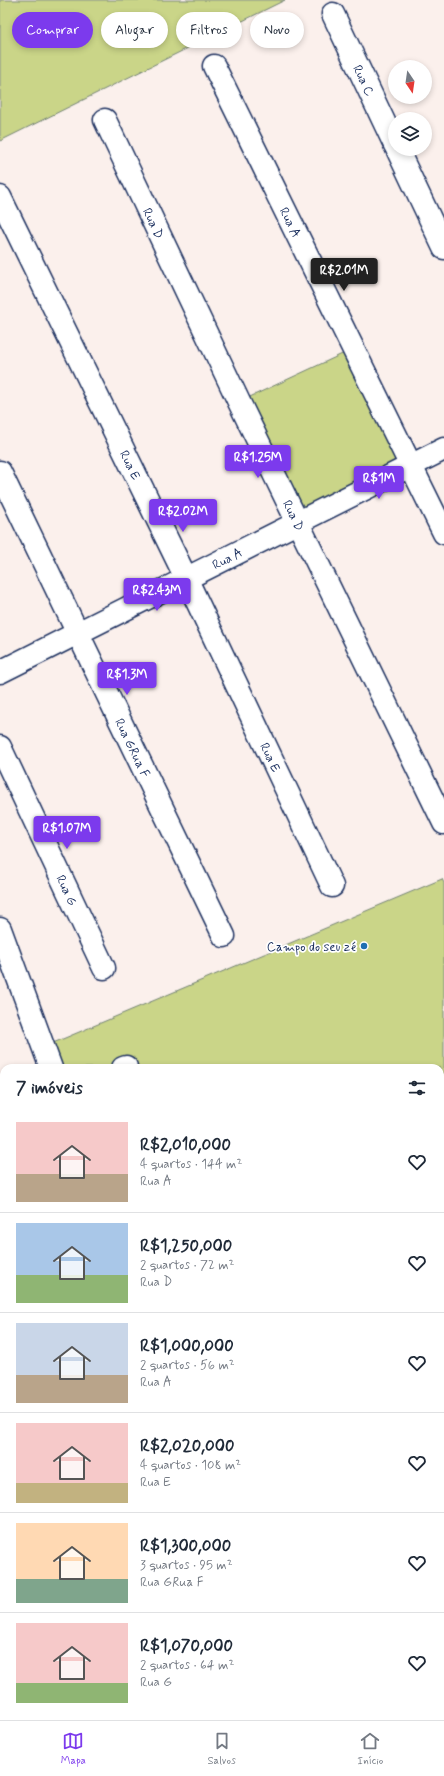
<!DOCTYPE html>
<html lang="pt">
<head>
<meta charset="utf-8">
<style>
	:root { --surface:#fff; --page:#f6f6f7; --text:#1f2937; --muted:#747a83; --line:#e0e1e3; --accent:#7c3aed }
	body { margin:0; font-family:Mynerve,sans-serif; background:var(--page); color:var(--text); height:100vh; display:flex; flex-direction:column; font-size:15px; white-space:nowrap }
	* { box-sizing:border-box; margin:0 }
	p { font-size:13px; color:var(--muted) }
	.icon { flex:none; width:22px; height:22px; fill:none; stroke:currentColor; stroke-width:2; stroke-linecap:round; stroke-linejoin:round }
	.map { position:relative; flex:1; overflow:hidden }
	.drawer { position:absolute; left:0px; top:1064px; width:444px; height:656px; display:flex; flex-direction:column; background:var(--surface); border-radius:12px 12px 0 0; box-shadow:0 2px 6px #0003 }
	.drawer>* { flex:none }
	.banner { position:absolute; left:12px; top:12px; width:420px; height:36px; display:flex; gap:8px }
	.needle { width:26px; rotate:167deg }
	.buttons { position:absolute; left:388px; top:60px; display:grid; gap:8px }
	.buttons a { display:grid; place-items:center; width:44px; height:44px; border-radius:50%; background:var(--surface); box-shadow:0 2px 6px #0003; font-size:20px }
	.price { position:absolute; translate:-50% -34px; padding:0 9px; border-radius:4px; background:var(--accent); color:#fff; font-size:13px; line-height:26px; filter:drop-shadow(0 1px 2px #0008) }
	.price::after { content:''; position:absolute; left:50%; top:24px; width:12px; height:9px; margin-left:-6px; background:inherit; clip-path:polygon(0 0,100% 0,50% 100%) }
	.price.on { background:#222; color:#fff }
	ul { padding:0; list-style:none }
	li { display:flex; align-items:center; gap:12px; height:100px; padding:0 16px }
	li+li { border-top:1px solid var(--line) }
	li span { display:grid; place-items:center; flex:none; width:112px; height:80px; border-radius:0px; color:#555 }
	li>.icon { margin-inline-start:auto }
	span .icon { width:48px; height:48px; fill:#fffc; stroke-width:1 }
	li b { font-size:17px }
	h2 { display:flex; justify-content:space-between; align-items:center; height:48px; padding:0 16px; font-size:17px }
	.chip { padding:0 14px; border-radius:18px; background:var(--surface); box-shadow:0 2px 6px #0003; font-size:14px; line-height:36px }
	.chip.on { background:var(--accent); color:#fff }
	.tabs { display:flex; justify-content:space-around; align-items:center; height:56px; border-top:1px solid var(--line); background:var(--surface); font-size:11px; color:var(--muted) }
	.tabs a { display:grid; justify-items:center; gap:2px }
	.tabs .on { color:var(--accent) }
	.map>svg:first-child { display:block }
</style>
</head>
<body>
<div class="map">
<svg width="444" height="1720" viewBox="0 0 444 1720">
	<rect width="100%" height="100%" fill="#fbf0ec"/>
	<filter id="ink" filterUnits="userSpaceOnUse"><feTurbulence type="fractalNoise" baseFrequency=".025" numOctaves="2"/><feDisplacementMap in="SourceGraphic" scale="8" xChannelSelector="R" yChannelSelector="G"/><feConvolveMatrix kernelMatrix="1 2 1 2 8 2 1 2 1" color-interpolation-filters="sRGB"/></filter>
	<g filter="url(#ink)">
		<g fill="#cad588" stroke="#728273">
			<path d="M0 0H285L0 141Z"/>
			<path d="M353 349 411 465 298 522 239 402Z"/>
			<path d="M442 879 444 883V1104L440 1105V1068H55L46 1046Z"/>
			<path d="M444 1695V1720H425L428 1716H440V1700Z"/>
		</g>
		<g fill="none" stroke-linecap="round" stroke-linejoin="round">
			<defs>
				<g id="minor">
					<path id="s1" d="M333 14 395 145"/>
					<path id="s2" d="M214 66 444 533"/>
					<path id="s3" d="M105 120 239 402 444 823"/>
					<path d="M397 149 444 248"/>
					<path id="s4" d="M0 197 186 578 332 886"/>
					<path id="s5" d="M0 472 224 936"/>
					<path id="s6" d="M0 672 444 449"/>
					<path id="s7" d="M0 747 104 968"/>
					<path d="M0 929 51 1068"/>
					<path d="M123 1068 126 1067"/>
					<path d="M0 1109H4"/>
					<path d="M440 1127 444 1126"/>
					<path d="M440 1266 444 1270"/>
					<path d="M0 1279 4 1278"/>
					<path d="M0 1402 4 1408"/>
					<path d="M440 1432 444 1436"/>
					<path d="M440 1651 444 1656"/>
					<path d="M440 1691 444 1687"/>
					<path d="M0 1700 4 1697"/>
					<path d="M203 1716 205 1720"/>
					<path d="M412 1720 416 1716"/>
				</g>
			</defs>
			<use href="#minor" stroke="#1b2f5e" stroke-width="25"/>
			<use href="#minor" stroke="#fff" stroke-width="22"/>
		</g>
	</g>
	<circle fill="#1f6fb2" stroke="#fff" stroke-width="1.5" cx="364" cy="946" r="4"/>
	<g text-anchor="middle" stroke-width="3.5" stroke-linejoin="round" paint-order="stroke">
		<g font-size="13" fill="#1b2f5e" stroke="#fff">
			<text dy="5" stroke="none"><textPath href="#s1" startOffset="73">Rua C</textPath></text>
			<text dy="5" stroke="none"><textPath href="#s2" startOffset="174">Rua A</textPath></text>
			<text dy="5" stroke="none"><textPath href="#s3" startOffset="114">Rua D</textPath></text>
			<text dy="5" stroke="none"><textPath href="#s4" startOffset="298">Rua E</textPath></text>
			<text dy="5" stroke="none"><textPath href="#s3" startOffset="438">Rua D</textPath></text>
			<text dy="5" stroke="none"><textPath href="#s6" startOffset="254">Rua A</textPath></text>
			<text dy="5" stroke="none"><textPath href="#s5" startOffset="306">Rua GRua F</textPath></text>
			<text dy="5" stroke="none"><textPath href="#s4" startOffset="622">Rua E</textPath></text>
			<text dy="5" stroke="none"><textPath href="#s7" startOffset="158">Rua G</textPath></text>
		</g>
		<g font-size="13" fill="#1b2f5e" stroke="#fff" text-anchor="end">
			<text x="356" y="951">Campo do seu zé</text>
		</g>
	</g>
</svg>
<div class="buttons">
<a><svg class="needle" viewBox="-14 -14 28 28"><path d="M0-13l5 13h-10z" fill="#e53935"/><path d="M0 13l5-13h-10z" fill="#747a83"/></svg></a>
<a><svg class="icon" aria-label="layers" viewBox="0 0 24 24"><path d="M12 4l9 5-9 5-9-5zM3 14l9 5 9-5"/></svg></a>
</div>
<b class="price on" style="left:344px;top:292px">R$2.01M</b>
<b class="price" style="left:258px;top:479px">R$1.25M</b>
<b class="price" style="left:379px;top:500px">R$1M</b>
<b class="price" style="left:183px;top:533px">R$2.02M</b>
<b class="price" style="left:157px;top:612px">R$2.43M</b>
<b class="price" style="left:127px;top:696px">R$1.3M</b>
<b class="price" style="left:67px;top:850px">R$1.07M</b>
<div class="banner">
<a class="chip on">Comprar</a>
<a class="chip">Alugar</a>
<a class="chip">Filtros</a>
<a class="chip">Novo</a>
</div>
<section class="drawer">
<h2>7 imóveis<svg class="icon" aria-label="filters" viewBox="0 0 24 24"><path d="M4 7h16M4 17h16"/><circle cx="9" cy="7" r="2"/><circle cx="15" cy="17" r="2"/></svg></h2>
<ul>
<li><span style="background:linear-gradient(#f6c9c9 65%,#b9a48a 0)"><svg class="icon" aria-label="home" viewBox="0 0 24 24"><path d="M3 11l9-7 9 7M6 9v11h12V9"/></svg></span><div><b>R$2,010,000</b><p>4 quartos · 144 m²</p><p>Rua A</p></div><svg class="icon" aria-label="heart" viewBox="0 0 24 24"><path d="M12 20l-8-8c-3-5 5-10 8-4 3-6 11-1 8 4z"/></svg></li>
<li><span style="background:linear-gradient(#a9c7e8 65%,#8fb573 0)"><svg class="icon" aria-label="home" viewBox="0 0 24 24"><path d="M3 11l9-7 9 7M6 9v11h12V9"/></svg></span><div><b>R$1,250,000</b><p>2 quartos · 72 m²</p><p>Rua D</p></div><svg class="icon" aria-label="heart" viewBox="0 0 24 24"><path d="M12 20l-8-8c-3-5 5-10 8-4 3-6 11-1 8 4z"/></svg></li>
<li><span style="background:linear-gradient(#c9d6e8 65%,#b9a48a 0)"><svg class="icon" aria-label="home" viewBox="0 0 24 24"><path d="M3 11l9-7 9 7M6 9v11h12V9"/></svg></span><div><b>R$1,000,000</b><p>2 quartos · 56 m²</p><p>Rua A</p></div><svg class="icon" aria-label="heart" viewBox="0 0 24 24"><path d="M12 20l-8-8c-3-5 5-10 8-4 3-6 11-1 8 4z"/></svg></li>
<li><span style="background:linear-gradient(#f6c9c9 75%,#c2b280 0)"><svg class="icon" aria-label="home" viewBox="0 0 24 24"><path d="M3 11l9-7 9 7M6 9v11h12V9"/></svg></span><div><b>R$2,020,000</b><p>4 quartos · 108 m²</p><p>Rua E</p></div><svg class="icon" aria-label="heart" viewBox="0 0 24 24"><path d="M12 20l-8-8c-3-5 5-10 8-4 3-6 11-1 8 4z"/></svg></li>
<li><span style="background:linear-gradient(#ffd9b3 70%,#7fa58c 0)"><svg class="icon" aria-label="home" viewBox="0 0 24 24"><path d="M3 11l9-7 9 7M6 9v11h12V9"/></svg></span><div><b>R$1,300,000</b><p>3 quartos · 95 m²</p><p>Rua GRua F</p></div><svg class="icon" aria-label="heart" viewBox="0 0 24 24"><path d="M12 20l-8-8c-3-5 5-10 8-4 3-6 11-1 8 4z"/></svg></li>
<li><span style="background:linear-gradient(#f6c9c9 75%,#8fb573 0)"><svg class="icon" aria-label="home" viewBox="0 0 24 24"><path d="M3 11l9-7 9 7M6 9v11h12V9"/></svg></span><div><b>R$1,070,000</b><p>2 quartos · 64 m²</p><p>Rua G</p></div><svg class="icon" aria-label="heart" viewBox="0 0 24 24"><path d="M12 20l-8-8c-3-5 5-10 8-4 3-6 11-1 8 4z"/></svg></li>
</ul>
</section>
</div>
<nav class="tabs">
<a class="on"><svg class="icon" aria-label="map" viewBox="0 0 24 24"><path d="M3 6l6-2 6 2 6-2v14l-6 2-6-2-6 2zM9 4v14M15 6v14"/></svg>Mapa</a>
<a><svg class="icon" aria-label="saved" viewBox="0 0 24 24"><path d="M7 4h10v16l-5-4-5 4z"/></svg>Salvos</a>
<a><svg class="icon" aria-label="home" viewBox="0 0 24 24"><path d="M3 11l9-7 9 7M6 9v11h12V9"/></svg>Início</a>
</nav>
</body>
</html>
